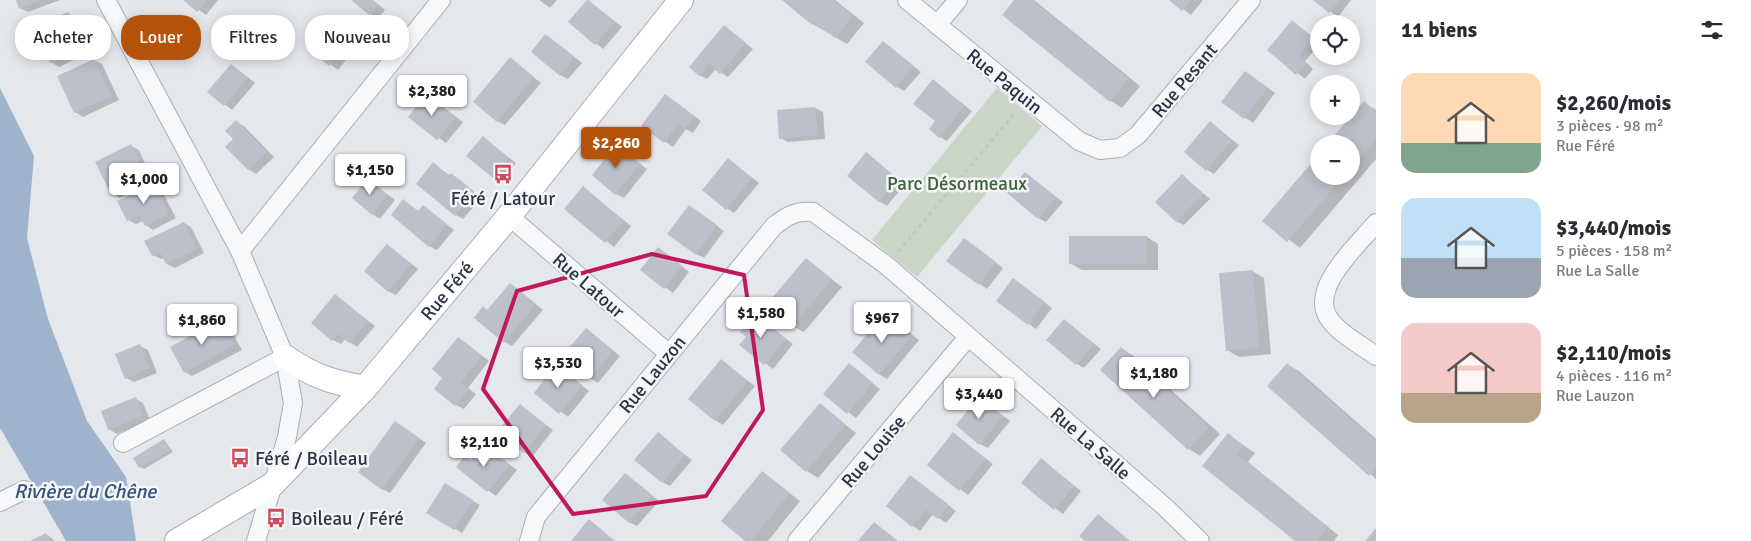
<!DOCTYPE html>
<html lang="fr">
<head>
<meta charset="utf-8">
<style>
	:root { --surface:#fff; --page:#f2f2f3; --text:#2b2b33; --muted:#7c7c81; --accent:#b45309 }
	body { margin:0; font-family:Signika,sans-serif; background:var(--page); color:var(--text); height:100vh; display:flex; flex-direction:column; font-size:19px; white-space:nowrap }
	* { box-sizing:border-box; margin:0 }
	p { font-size:16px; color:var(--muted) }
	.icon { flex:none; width:28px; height:28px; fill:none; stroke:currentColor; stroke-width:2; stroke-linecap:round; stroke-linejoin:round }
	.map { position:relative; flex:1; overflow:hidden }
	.sheet { display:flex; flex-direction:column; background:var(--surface); width:375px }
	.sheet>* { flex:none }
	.hud { position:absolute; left:15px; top:15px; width:475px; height:45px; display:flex; gap:10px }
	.buttons { position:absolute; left:1310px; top:15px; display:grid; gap:10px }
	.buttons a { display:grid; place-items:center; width:50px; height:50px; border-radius:50%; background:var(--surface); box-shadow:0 2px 12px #0003; font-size:25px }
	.price { position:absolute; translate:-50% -42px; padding:0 11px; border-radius:5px; background:#fff; color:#222; font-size:16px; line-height:32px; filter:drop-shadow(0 1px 2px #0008) }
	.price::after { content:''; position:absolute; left:50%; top:30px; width:15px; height:11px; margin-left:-8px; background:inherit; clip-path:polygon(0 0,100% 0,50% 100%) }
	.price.on { background:var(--accent); color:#fff }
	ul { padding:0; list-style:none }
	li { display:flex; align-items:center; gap:15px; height:125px; padding:0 25px }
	li span { display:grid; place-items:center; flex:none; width:140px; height:100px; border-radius:15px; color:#555 }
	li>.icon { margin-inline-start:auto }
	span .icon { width:60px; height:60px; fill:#fffc; stroke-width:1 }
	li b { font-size:21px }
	h2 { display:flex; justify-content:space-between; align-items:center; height:60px; padding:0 25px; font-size:21px }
	.tag { padding:0 18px; border-radius:20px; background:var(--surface); box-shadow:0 2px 12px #0003; font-size:18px; line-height:45px }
	.tag.on { background:var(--accent); color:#fff }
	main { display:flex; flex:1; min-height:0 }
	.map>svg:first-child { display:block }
</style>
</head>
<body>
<main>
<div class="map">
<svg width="1376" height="541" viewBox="0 0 1376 541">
	<rect width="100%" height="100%" fill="#e4e7ec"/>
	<path fill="#c9d6c5" d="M997 88 1042 126 917 277 872 240Z"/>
	<path fill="#9fb4cc" d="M0 88 34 156 27 238 48 319 87 421 126 477 136 541H66L0 428Z"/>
	<g fill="#0003">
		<path d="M17 0H60L28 12 20 8Z"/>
		<path d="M185 0H218L206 15Z"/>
		<path d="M353 0H373L385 10 377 19Z"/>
		<path d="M539 0H557L550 8Z"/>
		<path d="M588 0 622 27 603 49 570 22Z"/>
		<path d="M784 0H835L864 23 847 44 813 24Z"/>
		<path d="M1016 0H1034L1140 86 1122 108 1111 101 1004 15Z"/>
		<path d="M1171 0H1203L1191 15Z"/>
		<path d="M1315 0H1351L1338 17Z"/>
		<path d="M68 13 76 18 91 52 59 67 51 62Z"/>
		<path d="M332 16 362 39 338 70 308 47Z"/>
		<path d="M1292 21 1319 42V45L1305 61 1313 69 1305 79 1268 50Z"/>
		<path d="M724 27 753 49 728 77 716 69 707 79 699 75Z"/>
		<path d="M546 35 582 63 568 79 560 75Z"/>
		<path d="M883 42 921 72 904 91 897 87Z"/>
		<path d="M510 59 541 83 505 125 497 121Z"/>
		<path d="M94 60 102 64 119 100 83 117 75 112Z"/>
		<path d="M232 65 255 83 232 110 209 92Z"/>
		<path d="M1246 72 1275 93 1253 123 1223 102Z"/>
		<path d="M933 81 972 111 947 141 940 137Z"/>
		<path d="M434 100 463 122 446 143 410 117Z"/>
		<path d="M673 100 701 121 693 133 686 129 673 147 643 126Z"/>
		<path d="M1364 103 1376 110V159L1300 248 1264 220 1319 176H1351V144Z"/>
		<path d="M815 108 823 112 825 139 788 142 780 138Z"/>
		<path d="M236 122 244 126 274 157 256 174 248 169 235 139Z"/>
		<path d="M1210 123 1239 145 1214 174 1207 170Z"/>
		<path d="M483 138 516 163 501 182 493 177Z"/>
		<path d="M131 146 139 150 153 181 120 198 112 193Z"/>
		<path d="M617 146 647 169 624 198 616 194Z"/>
		<path d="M866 154 905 184 887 206 879 201Z"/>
		<path d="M729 160 759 183 734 213 727 208Z"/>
		<path d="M433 164 451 176 459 179 481 198 463 219 456 215Z"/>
		<path d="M1025 173 1063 202 1046 222 1038 218Z"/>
		<path d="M1183 176 1210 199 1184 225 1176 221Z"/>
		<path d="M368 180 395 200 380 219 372 214Z"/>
		<path d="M153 184 161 189 176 218 153 230 146 225 143 221 136 224 128 220Z"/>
		<path d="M583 188 631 226 614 247 566 209Z"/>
		<path d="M404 201 419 212 423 206 454 230 437 250 429 246Z"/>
		<path d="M689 206 724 231 704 258 696 254Z"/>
		<path d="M184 223 191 227 204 253 175 268 167 264 164 258 161 259 153 255Z"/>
		<path d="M1147 237 1158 244V270H1082L1070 263Z"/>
		<path d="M972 244 1003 268 987 289 948 260Z"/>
		<path d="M387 245 418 269 396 295 388 291Z"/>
		<path d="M666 253 689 272 673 293 641 269Z"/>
		<path d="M806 259 842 287 804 332 792 326Z"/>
		<path d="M1252 271 1264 278 1271 354 1239 357 1227 350Z"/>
		<path d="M1014 280 1052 308 1036 329 1029 324Z"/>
		<path d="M511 284 543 310 512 346 505 342 488 311Z"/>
		<path d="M335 295 375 326 357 347 345 339 341 344 333 340Z"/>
		<path d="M886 314 919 340 887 379 879 374Z"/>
		<path d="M755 315 793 344 773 369 741 345 748 337Z"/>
		<path d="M1064 320 1101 349 1084 368 1077 364Z"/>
		<path d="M221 321 228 325 242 350 192 376 185 372Z"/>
		<path d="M587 329 620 356 598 383 590 378Z"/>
		<path d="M459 338 489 361 468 388 476 394 464 409 456 405 444 378Z"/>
		<path d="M140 346 148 350 157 373 134 382 126 378Z"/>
		<path d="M1121 348 1132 355 1220 434 1200 456 1189 449Z"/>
		<path d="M721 361 755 386 723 425 715 420Z"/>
		<path d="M849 365 880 389 856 418 825 394Z"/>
		<path d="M1288 365 1299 371 1376 439V479L1268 386Z"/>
		<path d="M557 366 589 391 568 417 535 392Z"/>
		<path d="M979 398 1010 421 988 448 980 444Z"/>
		<path d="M136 399 143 403 150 420 117 434 109 429Z"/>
		<path d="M520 405 553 430 532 457 524 452Z"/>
		<path d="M820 405 856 433 818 478 807 471Z"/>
		<path d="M396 422 426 443 390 493 382 489Z"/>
		<path d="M658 434 692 460 670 486 662 482Z"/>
		<path d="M954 434 993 464 968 495 929 465Z"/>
		<path d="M1228 435 1255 453 1248 462 1338 535 1334 541H1297L1204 465Z"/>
		<path d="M164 441 173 452 144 469 140 467Z"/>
		<path d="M485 446 517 470 496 496 457 467 466 457 472 461Z"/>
		<path d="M1042 460 1081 491 1063 514 1023 483Z"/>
		<path d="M763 473 800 501 768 541H747Z"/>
		<path d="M625 474 659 501 637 526 629 522Z"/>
		<path d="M911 476 956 511 946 523 933 514 920 531 913 526Z"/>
		<path d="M446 485 480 505 462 533 428 512Z"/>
		<path d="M46 534 55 541H33Z"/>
	</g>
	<g fill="#bbc0ca">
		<path d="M16 0H41L19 9Z"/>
		<path d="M183 0H207L197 12Z"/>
		<path d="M351 0H372L378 5 369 15Z"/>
		<path d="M587 0 615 22 595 45 568 22Z"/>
		<path d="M782 0H833L853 16 835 38 814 22 812 25Z"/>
		<path d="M1014 0H1032L1129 79 1110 102 1002 15Z"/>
		<path d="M1169 0H1192L1182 11Z"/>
		<path d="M1313 0H1340L1329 13Z"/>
		<path d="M68 12 84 47 50 63 34 27Z"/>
		<path d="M332 15 355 33 329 66 306 47Z"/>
		<path d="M1292 20 1313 38 1298 56 1306 64 1296 75 1267 50Z"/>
		<path d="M724 25 746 43 720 74 709 64 699 76 689 67Z"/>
		<path d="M545 34 575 57 560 76 531 52Z"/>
		<path d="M883 41 914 66 896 88 865 62Z"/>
		<path d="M510 57 534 77 497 122 473 102Z"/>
		<path d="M94 59 112 96 74 113 57 76Z"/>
		<path d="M231 64 248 78 224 106 207 92Z"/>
		<path d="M1245 71 1268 88 1244 119 1221 102Z"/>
		<path d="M933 79 965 106 939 138 929 129 935 121 913 104Z"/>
		<path d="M426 94 456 117 437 140 408 117Z"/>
		<path d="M665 94 694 116 685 129 678 124 664 143 641 126Z"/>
		<path d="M1364 101 1376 112V139L1351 168V144H1327Z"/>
		<path d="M815 107 818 135 779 139 777 110Z"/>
		<path d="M236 120 267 152 248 170 225 147 233 139 225 131Z"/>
		<path d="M1210 121 1232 140 1206 171 1184 152Z"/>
		<path d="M483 136 509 158 493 178 466 156Z"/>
		<path d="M131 144 146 177 111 194 95 162Z"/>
		<path d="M617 144 640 164 615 195 592 175Z"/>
		<path d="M866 152 898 179 879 202 847 176Z"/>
		<path d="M1319 154V176H1344L1287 242 1262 221Z"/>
		<path d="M728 158 752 178 726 210 702 190Z"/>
		<path d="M433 162 449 176 451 173 474 192 455 216 416 184Z"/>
		<path d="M1025 172 1056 197 1038 219 1007 193Z"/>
		<path d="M1182 174 1203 194 1176 222 1155 202Z"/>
		<path d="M368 178 388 195 372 215 352 198Z"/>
		<path d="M153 183 169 214 145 226 139 215 127 221 117 201Z"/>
		<path d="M583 186 624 221 605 243 564 209Z"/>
		<path d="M403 199 418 211 423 205 447 224 429 247 391 215Z"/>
		<path d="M689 205 717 225 696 255 667 234Z"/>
		<path d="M184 222 197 249 166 264 160 252 152 256 144 241Z"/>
		<rect x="1069" y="236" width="78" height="28"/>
		<path d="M964 238 996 262 979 285 946 261Z"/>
		<path d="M387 244 411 264 388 292 364 271Z"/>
		<path d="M658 247 682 266 664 289 640 270Z"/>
		<path d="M806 258 832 279 792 327 766 305Z"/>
		<path d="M1253 270 1259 348 1226 351 1219 273Z"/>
		<path d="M1013 278 1045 302 1028 325 996 301Z"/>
		<path d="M510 283 536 304 504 343 474 318 483 306 487 310Z"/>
		<path d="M335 294 368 321 349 343 338 334 332 341 311 323Z"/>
		<path d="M886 312 912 335 879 375 852 352Z"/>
		<path d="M755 313 786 339 764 365 739 345 746 337 740 332Z"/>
		<path d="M221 319 234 345 184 373 170 347Z"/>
		<path d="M1064 319 1094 344 1076 365 1046 340Z"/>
		<path d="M586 328 613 351 590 379 562 356Z"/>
		<path d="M458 337 482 356 461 382 469 389 455 406 434 389 442 378 432 369Z"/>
		<path d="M140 344 150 368 125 379 115 354Z"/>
		<path d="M1121 347 1209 427 1188 450 1100 370Z"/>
		<path d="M721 359 748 381 715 421 688 399Z"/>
		<path d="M849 363 873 383 847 414 823 394Z"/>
		<path d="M1287 363 1376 441V468L1369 476 1267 386Z"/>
		<path d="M556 364 582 385 559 414 534 393Z"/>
		<path d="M979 396 1003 416 979 445 956 425Z"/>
		<path d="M136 397 143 416 108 430 101 411Z"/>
		<path d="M820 403 846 425 806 472 780 450Z"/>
		<path d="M520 404 546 425 524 453 497 432Z"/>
		<path d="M395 421 419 438 382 490 358 472Z"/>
		<path d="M658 432 685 455 662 483 634 460Z"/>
		<path d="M953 432 986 459 959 491 927 465Z"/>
		<path d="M1228 433 1244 446 1237 454 1328 527 1317 541H1295L1202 466Z"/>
		<path d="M164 439 171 450 139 468 133 458Z"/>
		<path d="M485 444 510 465 487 492 456 467 465 455 471 460Z"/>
		<path d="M1041 458 1074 486 1054 510 1021 483Z"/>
		<path d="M762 471 790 493 751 541H745L721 521Z"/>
		<path d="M625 473 652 495 629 523 602 500Z"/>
		<path d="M910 475 949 505 938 519 926 510 912 527 886 506Z"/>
		<path d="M445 483 473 500 454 530 426 513Z"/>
		<path d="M1098 514 1130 541H1085L1079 536Z"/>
		<path d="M589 519 615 541H571Z"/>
		<path d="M874 522 898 541H858Z"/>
		<path d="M1376 528V541H1365Z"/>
		<path d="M46 533 50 541H30Z"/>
	</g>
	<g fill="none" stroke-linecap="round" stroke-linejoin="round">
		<defs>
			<g id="street">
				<path d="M106 0 240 251 285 357 293 403 287 437 256 541"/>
				<path d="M907 0 1079 141 1100 150 1109 149 1120 148 1138 135 1251 0"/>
				<path d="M937 25 958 0"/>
				<path d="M509 216 668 353"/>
				<path d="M1376 223C1358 245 1310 287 1328 317 1338 333 1361 345 1376 356"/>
				<path d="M240 251 441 0"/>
				<path d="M123 443 285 357"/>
				<path d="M0 502 24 490"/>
				<path d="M529 541 536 517 774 226C787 216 796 210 813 212L886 265 1165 507 1200 541"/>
				<path d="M797 541 968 337"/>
			</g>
			<g id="secondary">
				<path d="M285 357C315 377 331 382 365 388"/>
				<path id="s1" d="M177 541 272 485 365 388 509 216 681 0"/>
			</g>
		</defs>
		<use href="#street" stroke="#a9aeb7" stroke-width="20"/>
		<use href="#secondary" stroke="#a9aeb7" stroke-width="26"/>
		<path stroke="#c2c5cb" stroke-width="3" stroke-dasharray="4 4" stroke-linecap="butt" d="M898 252 1015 113"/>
		<use href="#street" stroke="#f7f8fa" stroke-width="18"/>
		<use href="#secondary" stroke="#fff" stroke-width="24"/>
	</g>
	<path fill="none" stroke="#c2185b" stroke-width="4" stroke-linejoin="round" d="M652 254 744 275 763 410 706 496 573 514 483 389 517 291Z"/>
	<defs>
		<symbol id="bus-bare" viewBox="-9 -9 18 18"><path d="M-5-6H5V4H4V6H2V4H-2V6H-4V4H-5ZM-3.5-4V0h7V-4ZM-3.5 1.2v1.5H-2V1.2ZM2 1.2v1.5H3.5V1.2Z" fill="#d1495b" stroke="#f4f6f9" stroke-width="2.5" paint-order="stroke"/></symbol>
	</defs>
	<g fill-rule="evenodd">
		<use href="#bus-bare" x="489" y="160" width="28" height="28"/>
		<use href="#bus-bare" x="226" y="444" width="28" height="28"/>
		<use href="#bus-bare" x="262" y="504" width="28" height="28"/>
	</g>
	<g text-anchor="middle" stroke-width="5" stroke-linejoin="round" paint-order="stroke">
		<g font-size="19" fill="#2b3445" stroke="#f4f6f9">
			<text transform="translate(1184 80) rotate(-50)" y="7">Rue Pesant</text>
			<text transform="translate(1005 81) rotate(39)" y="7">Rue Paquin</text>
			<text transform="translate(589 285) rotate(41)" y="7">Rue Latour</text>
			<text dy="7" stroke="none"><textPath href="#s1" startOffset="372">Rue Féré</textPath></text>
			<text transform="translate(652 374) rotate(-51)" y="7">Rue Lauzon</text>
			<text transform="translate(1091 443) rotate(41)" y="7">Rue La Salle</text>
			<text transform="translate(873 451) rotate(-50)" y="7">Rue Louise</text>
		</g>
		<g font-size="19" fill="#3f6138" stroke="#f4f6f9">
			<text x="957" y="190">Parc Désormeaux</text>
		</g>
		<g font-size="19" fill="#2b3445" stroke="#f4f6f9" text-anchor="start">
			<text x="503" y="205" text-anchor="middle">Féré / Latour</text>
			<text x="255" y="465">Féré / Boileau</text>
			<text x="291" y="525">Boileau / Féré</text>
		</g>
		<g font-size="20" font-style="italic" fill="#34527a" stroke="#f4f6f9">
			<text x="85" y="498">Rivière du Chêne</text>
		</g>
	</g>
</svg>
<div class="buttons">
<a><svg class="icon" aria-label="locate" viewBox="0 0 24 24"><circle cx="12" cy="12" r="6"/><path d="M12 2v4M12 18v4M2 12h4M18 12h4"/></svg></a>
<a>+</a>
<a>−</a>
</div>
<b class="price" style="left:432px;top:117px">$2,380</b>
<b class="price on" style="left:616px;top:169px">$2,260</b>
<b class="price" style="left:370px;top:196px">$1,150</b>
<b class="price" style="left:144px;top:205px">$1,000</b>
<b class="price" style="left:761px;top:339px">$1,580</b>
<b class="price" style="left:882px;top:344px">$967</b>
<b class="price" style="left:202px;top:346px">$1,860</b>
<b class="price" style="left:558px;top:389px">$3,530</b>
<b class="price" style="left:1154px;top:399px">$1,180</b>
<b class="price" style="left:979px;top:420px">$3,440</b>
<b class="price" style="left:484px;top:468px">$2,110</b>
<div class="hud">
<a class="tag">Acheter</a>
<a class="tag on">Louer</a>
<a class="tag">Filtres</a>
<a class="tag">Nouveau</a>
</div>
</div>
<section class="sheet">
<h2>11 biens<svg class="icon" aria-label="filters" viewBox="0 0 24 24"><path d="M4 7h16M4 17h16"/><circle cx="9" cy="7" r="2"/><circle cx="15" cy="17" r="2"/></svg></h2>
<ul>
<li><span style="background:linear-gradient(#ffd9b3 70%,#7fa58c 0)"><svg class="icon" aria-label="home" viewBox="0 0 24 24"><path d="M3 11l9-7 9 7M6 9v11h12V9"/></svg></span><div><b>$2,260/mois</b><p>3 pièces · 98 m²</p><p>Rue Féré</p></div></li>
<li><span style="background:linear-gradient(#bfe0f5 60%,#9aa5b1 0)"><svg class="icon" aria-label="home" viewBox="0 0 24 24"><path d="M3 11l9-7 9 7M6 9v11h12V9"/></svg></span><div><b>$3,440/mois</b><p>5 pièces · 158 m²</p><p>Rue La Salle</p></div></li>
<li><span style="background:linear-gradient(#f6c9c9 70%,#b9a48a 0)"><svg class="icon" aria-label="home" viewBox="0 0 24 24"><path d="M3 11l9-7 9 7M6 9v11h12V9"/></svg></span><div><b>$2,110/mois</b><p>4 pièces · 116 m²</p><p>Rue Lauzon</p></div></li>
</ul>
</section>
</main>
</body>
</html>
